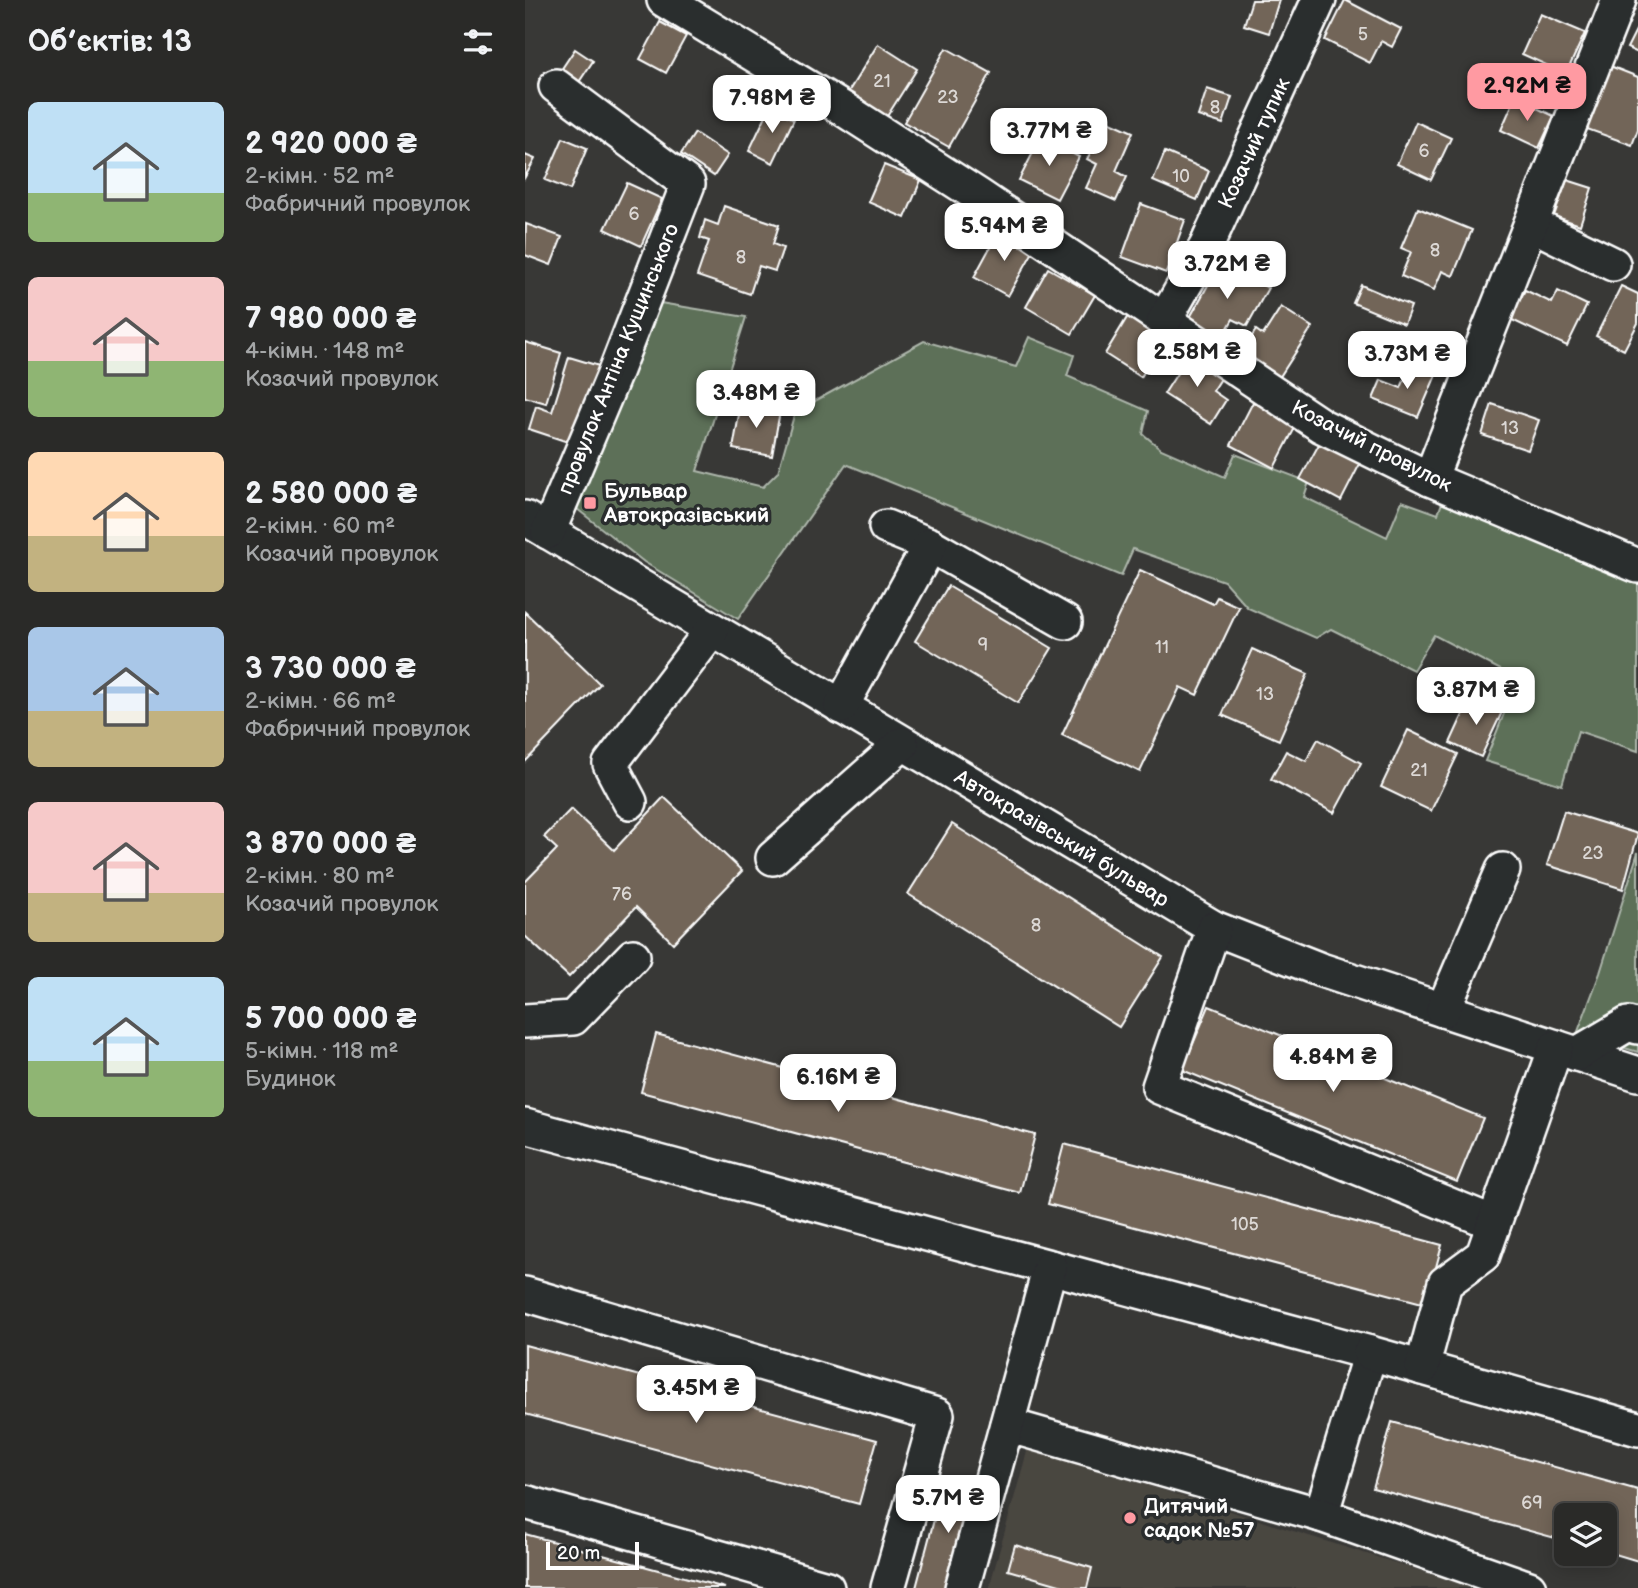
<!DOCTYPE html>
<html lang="uk">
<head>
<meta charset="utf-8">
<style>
	:root { --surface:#2a2a28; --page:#323230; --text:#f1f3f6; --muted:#a5a7a8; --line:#464645; --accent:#ff9aa2 }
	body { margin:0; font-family:"Balsamiq Sans",sans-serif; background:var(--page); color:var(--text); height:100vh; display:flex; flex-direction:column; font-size:26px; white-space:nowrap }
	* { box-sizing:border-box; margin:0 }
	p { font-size:23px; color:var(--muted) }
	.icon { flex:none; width:38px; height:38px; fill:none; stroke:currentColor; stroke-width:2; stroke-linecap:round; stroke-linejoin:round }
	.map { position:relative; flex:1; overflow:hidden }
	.drawer { display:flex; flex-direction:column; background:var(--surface); width:525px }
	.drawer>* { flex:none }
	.fabs { position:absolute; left:1029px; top:1503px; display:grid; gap:14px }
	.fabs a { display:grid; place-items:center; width:63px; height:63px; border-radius:10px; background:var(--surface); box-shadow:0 4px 18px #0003,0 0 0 2px var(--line); font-size:35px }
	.scale { position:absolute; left:21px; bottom:18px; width:93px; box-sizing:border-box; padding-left:7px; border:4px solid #fff; border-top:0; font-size:19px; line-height:24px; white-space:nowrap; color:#fff; -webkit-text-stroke:5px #2a2d2e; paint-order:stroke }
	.price { position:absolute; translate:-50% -60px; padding:0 16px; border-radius:14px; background:#fff; color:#222; font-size:23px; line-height:46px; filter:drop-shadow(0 2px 4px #0008) }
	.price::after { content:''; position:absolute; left:50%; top:42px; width:21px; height:16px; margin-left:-10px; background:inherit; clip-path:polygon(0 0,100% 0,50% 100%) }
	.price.on { background:var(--accent); color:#111 }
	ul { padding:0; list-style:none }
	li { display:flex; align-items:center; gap:21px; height:175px; padding:0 28px }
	li span { display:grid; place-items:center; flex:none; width:196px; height:140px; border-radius:10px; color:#555 }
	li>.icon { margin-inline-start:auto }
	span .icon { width:84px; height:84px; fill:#fffc; stroke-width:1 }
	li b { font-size:30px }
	h2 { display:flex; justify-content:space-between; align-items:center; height:84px; padding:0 28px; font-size:30px }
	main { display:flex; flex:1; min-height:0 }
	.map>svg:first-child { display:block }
</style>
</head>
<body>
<main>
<section class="drawer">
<h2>Об’єктів: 13<svg class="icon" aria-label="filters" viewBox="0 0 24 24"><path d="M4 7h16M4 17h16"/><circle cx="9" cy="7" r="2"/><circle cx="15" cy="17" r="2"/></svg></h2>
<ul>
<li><span style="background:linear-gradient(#bfe0f5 65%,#8fb573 0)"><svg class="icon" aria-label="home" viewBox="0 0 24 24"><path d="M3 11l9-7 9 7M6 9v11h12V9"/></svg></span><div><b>2 920 000 ₴</b><p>2-кімн. · 52 m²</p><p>Фабричний провулок</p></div></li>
<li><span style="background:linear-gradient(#f6c9c9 60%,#8fb573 0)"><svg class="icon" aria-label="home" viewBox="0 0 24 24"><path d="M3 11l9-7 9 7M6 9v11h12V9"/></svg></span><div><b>7 980 000 ₴</b><p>4-кімн. · 148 m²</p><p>Козачий провулок</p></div></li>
<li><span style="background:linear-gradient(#ffd9b3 60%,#c2b280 0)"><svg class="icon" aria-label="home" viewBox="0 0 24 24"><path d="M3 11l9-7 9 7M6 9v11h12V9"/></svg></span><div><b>2 580 000 ₴</b><p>2-кімн. · 60 m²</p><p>Козачий провулок</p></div></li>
<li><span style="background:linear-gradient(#a9c7e8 60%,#c2b280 0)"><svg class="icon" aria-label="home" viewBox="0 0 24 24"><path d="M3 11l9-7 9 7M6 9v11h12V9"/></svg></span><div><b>3 730 000 ₴</b><p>2-кімн. · 66 m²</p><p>Фабричний провулок</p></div></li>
<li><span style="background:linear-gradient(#f6c9c9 65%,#c2b280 0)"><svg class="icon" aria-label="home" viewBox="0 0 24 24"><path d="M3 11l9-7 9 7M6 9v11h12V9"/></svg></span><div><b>3 870 000 ₴</b><p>2-кімн. · 80 m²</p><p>Козачий провулок</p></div></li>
<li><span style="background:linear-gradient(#bfe0f5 60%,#8fb573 0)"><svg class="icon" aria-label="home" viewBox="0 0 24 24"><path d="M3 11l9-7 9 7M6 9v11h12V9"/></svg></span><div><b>5 700 000 ₴</b><p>5-кімн. · 118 m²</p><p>Будинок</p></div></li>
</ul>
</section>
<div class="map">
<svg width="1113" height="1588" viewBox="0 0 1113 1588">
	<rect width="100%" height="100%" fill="#383836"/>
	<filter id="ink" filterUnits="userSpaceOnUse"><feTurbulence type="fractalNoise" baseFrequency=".0143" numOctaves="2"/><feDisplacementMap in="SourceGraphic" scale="14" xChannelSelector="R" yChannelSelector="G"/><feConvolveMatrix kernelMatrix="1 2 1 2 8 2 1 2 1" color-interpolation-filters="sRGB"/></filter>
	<g filter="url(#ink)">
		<path fill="#494640" d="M503 1448 951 1588H464Z"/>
		<g fill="#5d6f58" stroke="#aeb7ac" stroke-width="2">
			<path d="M129 302 221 317 172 471 238 487 253 472 270 412 399 341 491 367 504 337 549 355 542 376 623 411 618 434 636 449 700 477 710 454 784 482 779 497 862 537 877 501 913 514 928 472 1113 552V751L1053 731 1037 785 960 761 993 679 909 635 888 670 806 629 791 638 723 608 699 581 608 549 596 576 321 464 213 619 119 562 47 505Z"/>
			<path d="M1113 852V1052L1052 1034 1075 973Z"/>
		</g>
		<g fill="#726558" stroke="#fff" stroke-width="2">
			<path d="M727 0H754L744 33 719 25Z"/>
			<path d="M820 0 876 29 867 47 856 41 845 63 800 40Z"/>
			<path d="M1015 14 1060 33 1041 74 997 54Z"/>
			<path d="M135 22 161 36 141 73 115 59Z"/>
			<path d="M1111 30 1113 31V53L1102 48Z"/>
			<path d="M353 44 392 69 361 118 322 94Z"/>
			<path d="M421 48 466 73 424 147 379 122Z"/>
			<path d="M50 49 68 61 50 88 32 76Z"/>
			<path d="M1085 66 1113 77V129L1107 145 1062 129Z"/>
			<path d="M682 89 707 97 698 124 673 116Z"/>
			<path d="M990 98 1029 116 1014 148 976 130Z"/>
			<path d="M245 107 269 119 248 163 224 151Z"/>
			<path d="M561 111 608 132 591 171 602 177 591 201 561 188 572 164 562 159 568 148 549 139Z"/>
			<path d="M891 122 926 138 906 180 872 164Z"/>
			<path d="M170 133 203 155 189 176 156 154Z"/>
			<path d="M516 137 554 157 532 199 494 180Z"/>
			<path d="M38 138 62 148 45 190 20 180Z"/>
			<path d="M640 152 684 171 672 200 628 181Z"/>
			<path d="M0 155 10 159 0 177Z"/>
			<path d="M359 165 396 180 380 218 343 202Z"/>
			<path d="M1042 180 1067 188 1055 225 1029 216Z"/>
			<path d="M102 183 137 199 116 246 80 229Z"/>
			<path d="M616 204 660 220 641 273 597 257Z"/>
			<path d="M199 206 254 225 248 244 258 248 250 271 234 266 225 294 172 276 184 241 175 238 180 220 193 225Z"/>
			<path d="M893 208 947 230 928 276 917 271 909 290 876 276 886 252 876 248Z"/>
			<path d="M1 224 37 237 26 265 0 255Z"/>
			<path d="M474 231 509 250 483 296 449 277Z"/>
			<path d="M696 262 743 288 722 326 708 319 696 340 663 321Z"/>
			<path d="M523 268 570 295 547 334 501 307Z"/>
			<path d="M836 285 886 306 879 324 828 303Z"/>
			<path d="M1096 286 1113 294V323L1099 350 1071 336Z"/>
			<path d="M1000 290 1027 303 1033 291 1062 305 1042 346 985 319Z"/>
			<path d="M756 307 787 327 754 378 716 353 731 330 738 335Z"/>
			<path d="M603 316 639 339 616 377 580 354Z"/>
			<path d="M0 342 36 353 21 403 0 397Z"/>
			<path d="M665 353 699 374 688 391 701 400 686 424 639 394Z"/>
			<path d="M44 357 74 366 49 444 4 429 11 406 27 412Z"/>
			<path d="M886 364 911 375 893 417 848 399 856 380 876 388Z"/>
			<path d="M728 402 772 424 749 468 706 445Z"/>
			<path d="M216 403 255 411 247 456 208 449Z"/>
			<path d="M967 404 1014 420 1003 450 957 435Z"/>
			<path d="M799 435 839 456 816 501 775 479Z"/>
			<path d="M615 570 688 604 692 597 714 607 672 695 655 687 615 772 537 735Z"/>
			<path d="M423 586 527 648 493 703 390 641Z"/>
			<path d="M0 612 75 684 0 762Z"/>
			<path d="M727 649 783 674 754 740 697 715Z"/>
			<path d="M946 697 977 712 956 757 925 743Z"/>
			<path d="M883 730 933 754 906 811 856 787Z"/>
			<path d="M793 739 836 763 809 813 746 779 761 751 781 761Z"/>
			<path d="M139 797 217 871 148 943 111 907 44 977 0 936V882L32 849 19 837 46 809 89 850Z"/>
			<path d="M1039 811 1113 834 1098 889 1022 865Z"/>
			<path d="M427 824 638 957 594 1027 383 894Z"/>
			<path d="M684 1006 958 1118 932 1182 657 1070Z"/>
			<path d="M131 1034 510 1135 495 1193 116 1092Z"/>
			<path d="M539 1144 917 1245 901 1304 523 1204Z"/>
			<path d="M0 1345 352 1440 334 1504 0 1414Z"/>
			<path d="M867 1422 1113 1490V1561L1080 1551V1516H1041V1541L848 1488Z"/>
			<path d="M420 1478 454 1486 427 1588H391Z"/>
			<path d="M0 1534 200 1588H0Z"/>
			<path d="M490 1545 567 1568 562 1588H545L483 1570Z"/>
		</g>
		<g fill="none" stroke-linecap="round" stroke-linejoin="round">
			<defs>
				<g id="minor">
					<path d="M139 0 320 110 454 196 797 426 905 479 1113 566"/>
					<path d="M1006 224 1088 264"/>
					<path d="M639 321 681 247 794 0"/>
					<path d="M905 479 1094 0"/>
					<path d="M0 518 689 928 796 970 1113 1074"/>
					<path d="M361 527 405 545 540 622"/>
					<path d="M23 532 89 375 163 184 31 86"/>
					<path d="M316 707 405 545"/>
					<path d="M105 802 85 764 187 630"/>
					<path d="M248 858 377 744"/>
					<path d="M689 928 634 1087 969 1223"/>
					<path d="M918 1010 978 870"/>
					<path d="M0 1021 48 1018 108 956"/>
					<path d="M1052 1054 1103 1024 1113 1027"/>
					<path d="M0 1126 845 1353 796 1515"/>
					<path d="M0 1294 412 1415 363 1588"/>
					<path d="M845 1353 1113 1429"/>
					<path d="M897 1368 920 1283 958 1255 1031 1047"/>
					<path d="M482 1425 796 1515 1004 1588"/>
					<path d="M0 1502 302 1588"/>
					<path d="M437 1588 525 1267"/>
				</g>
			</defs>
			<use href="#minor" stroke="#fff" stroke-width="38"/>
			<use href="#minor" stroke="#2a2d2e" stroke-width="33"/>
		</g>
	</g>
	<g fill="#ff9aa2" stroke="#2a2d2e" stroke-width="2.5">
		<rect x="58" y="496" width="14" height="14" rx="3.5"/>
		<circle cx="605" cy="1518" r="7"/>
	</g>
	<g text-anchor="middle" stroke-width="7" stroke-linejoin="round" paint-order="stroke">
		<g font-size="18" fill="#dcd8d5">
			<text x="838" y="40">5</text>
			<text x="357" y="87">21</text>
			<text x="423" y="103">23</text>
			<text x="690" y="113">8</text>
			<text x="899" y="157">6</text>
			<text x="656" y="182">10</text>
			<text x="109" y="220">6</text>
			<text x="910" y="256">8</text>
			<text x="216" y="263">8</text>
			<text x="985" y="434">13</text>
			<text x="458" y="651">9</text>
			<text x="637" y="653">11</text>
			<text x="740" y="700">13</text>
			<text x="894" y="776">21</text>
			<text x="1068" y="859">23</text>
			<text x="97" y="900">76</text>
			<text x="511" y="931">8</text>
			<text x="720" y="1230">105</text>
			<text x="1007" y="1509">69</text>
		</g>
		<g font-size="21" fill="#fff" stroke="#2a2d2e">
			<text transform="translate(729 143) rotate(-65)" y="7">Козачий тупик</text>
			<text transform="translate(93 359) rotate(-68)" y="7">провулок Антіна Кущинського</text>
			<text transform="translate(847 446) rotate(27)" y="7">Козачий провулок</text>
			<text transform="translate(537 838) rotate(31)" y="7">Автокразівський бульвар</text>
		</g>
		<g font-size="21" font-weight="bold" fill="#fff" stroke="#2a2d2e" text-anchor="start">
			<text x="79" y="498">Бульвар<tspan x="79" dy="24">Автокразівський</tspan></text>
			<text x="619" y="1513">Дитячий<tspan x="619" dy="24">садок №57</tspan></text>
		</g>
	</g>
</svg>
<div class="fabs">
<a><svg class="icon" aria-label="layers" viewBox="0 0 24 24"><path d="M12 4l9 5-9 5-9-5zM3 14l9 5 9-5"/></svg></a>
</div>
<div class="scale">20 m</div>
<b class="price on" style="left:1002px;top:123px">2.92M ₴</b>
<b class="price" style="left:247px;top:135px">7.98M ₴</b>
<b class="price" style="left:524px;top:168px">3.77M ₴</b>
<b class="price" style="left:479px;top:263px">5.94M ₴</b>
<b class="price" style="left:702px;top:301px">3.72M ₴</b>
<b class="price" style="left:672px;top:389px">2.58M ₴</b>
<b class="price" style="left:882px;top:391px">3.73M ₴</b>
<b class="price" style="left:231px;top:430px">3.48M ₴</b>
<b class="price" style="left:951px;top:727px">3.87M ₴</b>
<b class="price" style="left:808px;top:1094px">4.84M ₴</b>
<b class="price" style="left:313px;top:1114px">6.16M ₴</b>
<b class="price" style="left:171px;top:1425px">3.45M ₴</b>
<b class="price" style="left:423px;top:1535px">5.7M ₴</b>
</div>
</main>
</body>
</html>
